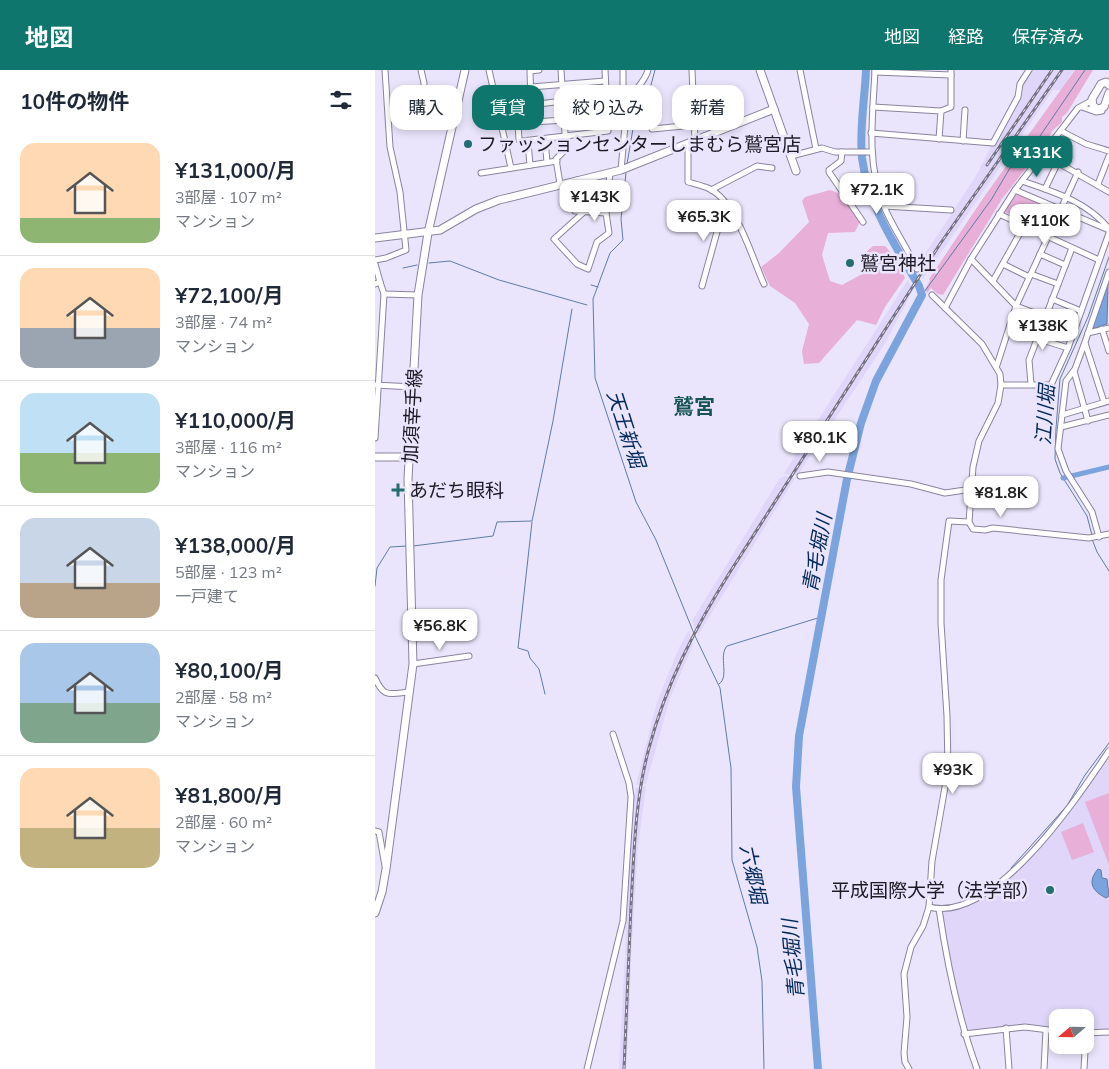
<!DOCTYPE html>
<html lang="ja">
<head>
<meta charset="utf-8">
<style>
	:root { --surface:#fff; --page:#f2f2f3; --text:#1f2937; --muted:#747a83; --line:#e0e1e3; --accent:#0f766e }
	body { margin:0; font-family:Mulish,"Noto Sans JP",sans-serif; background:var(--page); color:var(--text); height:100vh; display:flex; flex-direction:column; font-size:19px; white-space:nowrap }
	* { box-sizing:border-box; margin:0 }
	p { font-size:16px; color:var(--muted) }
	.icon { flex:none; width:28px; height:28px; fill:none; stroke:currentColor; stroke-width:2; stroke-linecap:round; stroke-linejoin:round }
	.map { position:relative; flex:1; overflow:hidden }
	.drawer { display:flex; flex-direction:column; background:var(--surface); width:375px }
	.drawer>* { flex:none }
	.banner { position:absolute; left:15px; top:15px; width:475px; height:45px; display:flex; gap:10px }
	.needle { width:32px; rotate:250deg }
	.tools { position:absolute; left:674px; top:939px; display:grid; gap:10px }
	.tools a { display:grid; place-items:center; width:45px; height:45px; border-radius:10px; background:var(--surface); box-shadow:0 2px 8px #0003; font-size:25px }
	.price { position:absolute; translate:-50% -42px; padding:0 11px; border-radius:10px; background:#fff; color:#222; font-size:16px; line-height:32px; filter:drop-shadow(0 1px 2px #0008) }
	.price::after { content:''; position:absolute; left:50%; top:30px; width:15px; height:11px; margin-left:-8px; background:inherit; clip-path:polygon(0 0,100% 0,50% 100%) }
	.price.on { background:var(--accent); color:#fff }
	ul { padding:0; list-style:none }
	li { display:flex; align-items:center; gap:15px; height:125px; padding:0 20px }
	li+li { border-top:1px solid var(--line) }
	li span { display:grid; place-items:center; flex:none; width:140px; height:100px; border-radius:15px; color:#555 }
	li>.icon { margin-inline-start:auto }
	span .icon { width:60px; height:60px; fill:#fffc; stroke-width:1 }
	li b { font-size:21px }
	h2 { display:flex; justify-content:space-between; align-items:center; height:60px; padding:0 20px; font-size:21px }
	.pill { padding:0 18px; border-radius:15px; background:var(--surface); box-shadow:0 2px 8px #0003; font-size:18px; line-height:45px }
	.pill.on { background:var(--accent); color:#fff }
	header { display:flex; align-items:center; gap:30px; box-sizing:border-box; height:70px; padding:0 25px; background:var(--accent); color:#fff }
	header strong { font-size:24px }
	nav { display:flex; gap:28px; margin-inline-start:auto; font-size:18px }
	main { display:flex; flex:1; min-height:0 }
	.map>svg:first-child { display:block }
</style>
</head>
<body>
<header>
<strong>地図</strong>
<nav><a>地図</a><a>経路</a><a>保存済み</a></nav>
</header>
<main>
<section class="drawer">
<h2>10件の物件<svg class="icon" aria-label="filters" viewBox="0 0 24 24"><path d="M4 7h16M4 17h16"/><circle cx="9" cy="7" r="2"/><circle cx="15" cy="17" r="2"/></svg></h2>
<ul>
<li><span style="background:linear-gradient(#ffd9b3 75%,#8fb573 0)"><svg class="icon" aria-label="home" viewBox="0 0 24 24"><path d="M3 11l9-7 9 7M6 9v11h12V9"/></svg></span><div><b>¥131,000/月</b><p>3部屋 · 107 m²</p><p>マンション</p></div></li>
<li><span style="background:linear-gradient(#ffd9b3 60%,#9aa5b1 0)"><svg class="icon" aria-label="home" viewBox="0 0 24 24"><path d="M3 11l9-7 9 7M6 9v11h12V9"/></svg></span><div><b>¥72,100/月</b><p>3部屋 · 74 m²</p><p>マンション</p></div></li>
<li><span style="background:linear-gradient(#bfe0f5 60%,#8fb573 0)"><svg class="icon" aria-label="home" viewBox="0 0 24 24"><path d="M3 11l9-7 9 7M6 9v11h12V9"/></svg></span><div><b>¥110,000/月</b><p>3部屋 · 116 m²</p><p>マンション</p></div></li>
<li><span style="background:linear-gradient(#c9d6e8 65%,#b9a48a 0)"><svg class="icon" aria-label="home" viewBox="0 0 24 24"><path d="M3 11l9-7 9 7M6 9v11h12V9"/></svg></span><div><b>¥138,000/月</b><p>5部屋 · 123 m²</p><p>一戸建て</p></div></li>
<li><span style="background:linear-gradient(#a9c7e8 60%,#7fa58c 0)"><svg class="icon" aria-label="home" viewBox="0 0 24 24"><path d="M3 11l9-7 9 7M6 9v11h12V9"/></svg></span><div><b>¥80,100/月</b><p>2部屋 · 58 m²</p><p>マンション</p></div></li>
<li><span style="background:linear-gradient(#ffd9b3 60%,#c2b280 0)"><svg class="icon" aria-label="home" viewBox="0 0 24 24"><path d="M3 11l9-7 9 7M6 9v11h12V9"/></svg></span><div><b>¥81,800/月</b><p>2部屋 · 60 m²</p><p>マンション</p></div></li>
</ul>
</section>
<div class="map">
<svg width="734" height="999" viewBox="0 0 734 999">
	<rect width="100%" height="100%" fill="#eae5fc"/>
	<g fill="#dfd6fa">
		<path d="M656 0H699L686 20H678L548 209 543 195 601 106 647 14Z"/>
		<path d="M533 210 538 220 511 272 424 403 419 406 409 403Z"/>
		<path d="M410 406 420 408 323 565 317 551 405 408Z"/>
		<path d="M314 560 318 575 295 628 271 714 261 715 282 632 304 578Z"/>
		<path d="M734 685V960H710V948H682V958L652 954 590 962 584 928 575 900 566 843 585 838 606 828 685 752 707 725Z"/>
		<path d="M271 716 263 777 256 887 250 885 257 724H260V718Z"/>
		<path d="M250 887 256 889 254 951 251 999H244Z"/>
	</g>
	<g fill="#e8afd9">
		<path d="M700 0H718L692 43 687 47V52L677 61 673 70 627 129 568 225 563 224 556 218 552 223 550 219 555 211 554 209 609 127Z"/>
		<path d="M455 120 471 126 487 147 480 162 453 163 447 185 455 211 467 215 489 203 488 185 498 176H510L521 188 530 208 510 237 501 255 482 250 444 293 429 294 427 281 434 254 420 233 395 216 386 197 404 183 434 152 427 131 430 127Z"/>
		<path d="M644 124 683 138 671 162 630 142 641 125Z"/>
		<path d="M734 723V795L710 732Z"/>
		<path d="M708 753 719 782 697 790 686 762Z"/>
	</g>
	<g fill="#7ba4de" stroke="#5f7ba6">
		<path d="M733 214 732 254 717 259Z"/>
		<path d="M723 799 726 800 727 808 732 809 734 826 731 828C717 821 712 812 723 799Z"/>
	</g>
	<g fill="none" stroke-linecap="round" stroke-linejoin="round">
		<g stroke="#5f7ba6" stroke-width="1">
			<path d="M252 94 262 35 276 15 280 0"/>
			<path d="M251 103 246 149 248 170 235 183 218 229 220 308 261 432 281 470 320 566 345 618 356 698 357 790 382 877 387 911 389 999"/>
			<path d="M54 193 75 191 124 210 212 235"/>
			<path d="M28 198 42 195"/>
			<path d="M216 215 223 217"/>
			<path d="M547 225 616 130 638 93 665 66 710 0"/>
			<path d="M157 452 143 578 153 581 155 588 164 599 170 624"/>
			<path d="M717 465 712 446 685 403 680 389 681 358 685 309 713 247 734 187"/>
			<path d="M717 469 722 482 734 501"/>
			<path d="M38 476 118 466 122 452 157 451 178 351 197 239"/>
			<path d="M0 516 2 498 15 477 32 476"/>
			<path d="M344 614C355 607 343 586 352 576L446 547"/>
			<path d="M693 734 710 705 734 673"/>
			<path d="M636 798 689 739"/>
		</g>
		<path stroke="#7ba4de" stroke-width="5" d="M688 408 734 397"/>
		<path stroke="#7ba4de" stroke-width="8" d="M443 999 421 717 424 666 472 409 486 353 501 311 547 225 544 216C520 175 493 135 487 88 484 59 490 28 491 0"/>
		<defs>
			<g id="street">
				<path d="M114 0 136 98"/>
				<path d="M164 0 155 1 156 35 142 36 144 70 147 71 233 61 230 0"/>
				<path d="M248 0V24"/>
				<path d="M317 0 320 71"/>
				<path d="M425 0 441 79"/>
				<path d="M500 0C498 45 491 91 508 134 517 157 532 177 542 199"/>
				<path d="M500 2 576 5"/>
				<path d="M156 17 230 11"/>
				<path d="M156 35 258 22"/>
				<path d="M498 37 566 41"/>
				<path d="M707 37 721 42 727 41"/>
				<path d="M29 38 48 37 49 13 46 0"/>
				<path d="M143 53 189 50 232 43"/>
				<path d="M277 59 319 55"/>
				<path d="M686 61 711 74 734 81"/>
				<path d="M496 63 618 73 643 27 645 14 654 0"/>
				<path d="M564 69 566 41 576 37V0"/>
				<path d="M170 70 172 92"/>
				<path d="M588 71 590 40"/>
				<path d="M153 72 155 95"/>
				<path d="M313 74V112C320 114 329 116 335 119 362 133 377 188 389 214"/>
				<path d="M467 82 466 91 454 100V102L488 152"/>
				<path d="M668 84 734 122"/>
				<path d="M416 86 447 78 460 82H497"/>
				<path d="M246 100 252 34C257 21 270 13 273 0"/>
				<path d="M106 103 182 91"/>
				<path d="M202 110 200 141 231 143 235 103"/>
				<path d="M647 111C679 122 713 132 734 159"/>
				<path d="M185 114 181 89 191 79 186 0"/>
				<path d="M723 114 734 86"/>
				<path d="M670 119 683 92"/>
				<path d="M336 120 382 96 397 98"/>
				<path d="M640 120 734 160"/>
				<path d="M509 136 576 140"/>
				<path d="M209 142 179 169 202 194 213 199 222 172 234 163 231 143"/>
				<path d="M624 144 724 190"/>
				<path d="M665 184 690 195"/>
				<path d="M596 189 641 236 700 258"/>
				<path d="M0 190 11 188 31 180 25 122 15 77 10 0"/>
				<path d="M0 194 5 212"/>
				<path d="M628 194 654 207"/>
				<path d="M656 204 683 214"/>
				<path d="M618 211 649 156"/>
				<path d="M0 214 5 212 9 224 0 368"/>
				<path d="M327 216 350 133"/>
				<path d="M9 224 43 225"/>
				<path d="M557 225 607 274 625 304 626 315 623 333 604 371 598 397 594 452 598 459 610 460 618 458 714 468 734 464"/>
				<path d="M677 229 706 241"/>
				<path d="M570 238 596 189 640 120 703 38 716 31"/>
				<path d="M635 256 662 266"/>
				<path d="M727 259 734 281"/>
				<path d="M713 263 734 258"/>
				<path d="M661 268 693 278"/>
				<path d="M710 273 729 332"/>
				<path d="M622 295 641 236 703 102"/>
				<path d="M699 301 713 351"/>
				<path d="M656 314 654 290 697 178"/>
				<path d="M0 315 38 317"/>
				<path d="M626 315H676L693 278 734 163"/>
				<path d="M687 345 734 331"/>
				<path d="M686 357 734 345"/>
				<path d="M425 406 453 402 536 414 570 423 597 419"/>
				<path d="M724 467 717 442 691 401 683 379 691 311 700 299 710 272 734 202"/>
				<path d="M38 594 94 586"/>
				<path d="M0 608C9 628 14 624 34 622"/>
				<path d="M0 761 4 762 10 796"/>
				<path d="M554 837C619 854 702 728 734 681"/>
				<path d="M564 839C572 894 583 947 602 999"/>
				<path d="M631 958 634 999"/>
				<path d="M710 963 734 962"/>
				<path d="M589 964 650 957 682 961"/>
				<path d="M212 999 248 851 256 727 254 713 238 664"/>
				<path d="M534 999 530 992 529 983 532 947 529 904 536 877 548 856 554 837 557 791 573 700 572 646 566 553V510L574 451 594 452"/>
				<path d="M669 999 671 960"/>
				<path d="M709 999 711 963"/>
			</g>
			<g id="secondary">
				<path d="M385 0 421 101"/>
				<path d="M734 15 731 12 726 14 717 29 718 36 723 39 729 37 734 23"/>
				<path d="M0 168 65 160 101 139 124 130 246 100 399 39"/>
				<path d="M0 387H34"/>
				<path d="M0 843 7 822 11 799 38 594 33 409 43 225 53 163 90 0"/>
			</g>
		</defs>
		<use href="#street" stroke="#8a839e" stroke-width="7"/>
		<use href="#secondary" stroke="#8a839e" stroke-width="9"/>
		<use href="#street" stroke="#fff" stroke-width="5"/>
		<use href="#secondary" stroke="#fff" stroke-width="7"/>
		<defs>
			<g id="rail">
				<path d="M612 95 677 0"/>
				<path d="M249 999C251 945 254 890 256 836 259 783 260 729 274 678 291 614 320 558 355 502L565 174 687 0"/>
			</g>
		</defs>
		<use href="#rail" stroke="#757282" stroke-width="3"/>
		<use href="#rail" stroke="#eae5fc" stroke-width="1" stroke-dasharray="4" stroke-linecap="butt"/>
	</g>
	<g fill="#236e71" stroke="#eae5fc" stroke-width="2">
		<circle cx="93" cy="74" r="5"/>
		<circle cx="475" cy="193" r="5"/>
		<path d="M20.5 412.5h5v5h5v5h-5v5h-5v-5h-5v-5h5z"/>
		<circle cx="675" cy="820" r="5"/>
	</g>
	<g text-anchor="middle" stroke-width="5" stroke-linejoin="round" paint-order="stroke">
		<g font-size="19" fill="#1d1a25" stroke="#eae5fc" text-anchor="start">
			<text x="103" y="81">ファッションセンターしまむら鷲宮店</text>
			<text x="485" y="200">鷲宮神社</text>
			<text x="34" y="427">あだち眼科</text>
			<text x="665" y="827" text-anchor="end">平成国際大学（法学部）</text>
		</g>
		<g font-size="19" fill="#1d1a25" stroke="#eae5fc">
			<text transform="translate(37 346) rotate(-87)" y="7">加須幸手線</text>
		</g>
		<g font-size="20" font-style="italic" fill="#02295c" stroke="#eae5fc">
			<text transform="translate(670 345) rotate(-86)" y="7">江川堀</text>
			<text transform="translate(251 359) rotate(72)" y="7">天王新堀</text>
			<text transform="translate(442 483) rotate(-79)" y="7">青毛堀川</text>
			<text transform="translate(378 804) rotate(78)" y="7">六郷堀</text>
			<text transform="translate(418 889) rotate(-95)" y="7">青毛堀川</text>
		</g>
		<g font-size="21" font-weight="bold" fill="#185456" stroke="#eae5fc">
			<text x="319" y="344">鷲宮</text>
		</g>
	</g>
</svg>
<div class="tools">
<a><svg class="needle" viewBox="-14 -14 28 28"><path d="M0-13l5 13h-10z" fill="#e53935"/><path d="M0 13l5-13h-10z" fill="#747a83"/></svg></a>
</div>
<b class="price on" style="left:662px;top:108px">¥131K</b>
<b class="price" style="left:502px;top:145px">¥72.1K</b>
<b class="price" style="left:220px;top:152px">¥143K</b>
<b class="price" style="left:329px;top:172px">¥65.3K</b>
<b class="price" style="left:670px;top:176px">¥110K</b>
<b class="price" style="left:668px;top:281px">¥138K</b>
<b class="price" style="left:445px;top:393px">¥80.1K</b>
<b class="price" style="left:626px;top:448px">¥81.8K</b>
<b class="price" style="left:65px;top:581px">¥56.8K</b>
<b class="price" style="left:578px;top:725px">¥93K</b>
<div class="banner">
<a class="pill">購入</a>
<a class="pill on">賃貸</a>
<a class="pill">絞り込み</a>
<a class="pill">新着</a>
</div>
</div>
</main>
</body>
</html>
